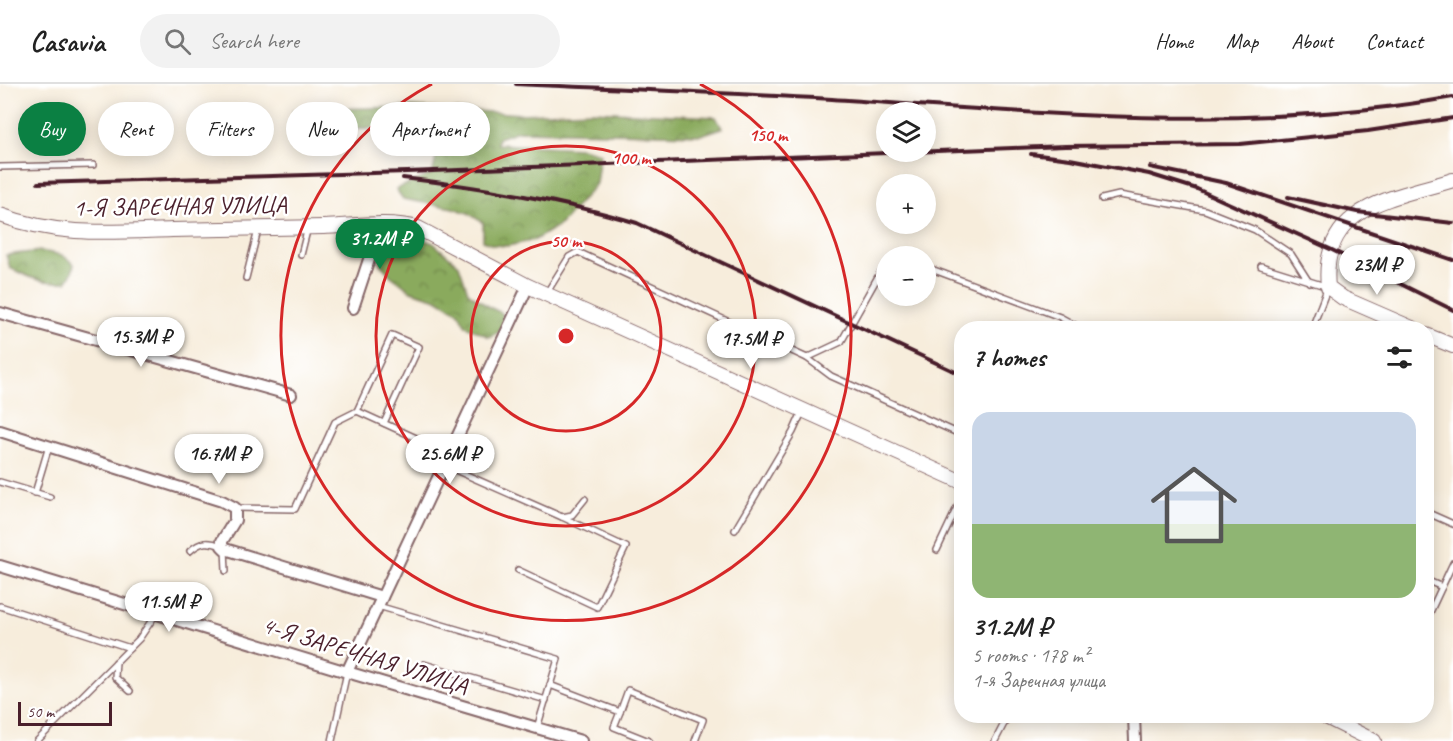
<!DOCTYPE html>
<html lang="en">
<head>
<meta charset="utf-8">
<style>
	:root { --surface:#fff; --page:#f2f2f2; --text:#222; --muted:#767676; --line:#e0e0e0; --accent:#0b8043 }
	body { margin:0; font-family:Caveat,sans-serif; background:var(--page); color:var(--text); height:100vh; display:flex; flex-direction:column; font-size:22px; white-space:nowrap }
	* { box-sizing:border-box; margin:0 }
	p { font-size:20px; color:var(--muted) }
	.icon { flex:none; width:33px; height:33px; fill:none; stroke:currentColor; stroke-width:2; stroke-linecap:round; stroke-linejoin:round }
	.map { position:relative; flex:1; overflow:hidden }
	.panel { position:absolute; left:954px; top:237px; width:480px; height:402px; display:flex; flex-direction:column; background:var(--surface); border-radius:24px; box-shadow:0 3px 15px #0003 }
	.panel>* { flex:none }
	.hud { position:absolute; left:18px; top:18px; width:570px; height:54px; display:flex; gap:12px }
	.fabs { position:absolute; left:876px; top:18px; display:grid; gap:12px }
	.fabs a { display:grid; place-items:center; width:60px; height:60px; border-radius:50%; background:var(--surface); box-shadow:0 3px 15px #0003; font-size:30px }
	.scale { position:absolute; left:18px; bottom:15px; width:94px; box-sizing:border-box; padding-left:6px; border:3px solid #4a1f2b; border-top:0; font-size:16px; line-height:21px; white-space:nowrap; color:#4a1f2b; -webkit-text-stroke:4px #fff; paint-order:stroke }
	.price { position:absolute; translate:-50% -51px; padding:0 14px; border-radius:21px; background:#fff; color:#222; font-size:20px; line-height:39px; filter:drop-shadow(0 2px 3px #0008) }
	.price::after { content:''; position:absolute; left:50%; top:36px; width:18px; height:14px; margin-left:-9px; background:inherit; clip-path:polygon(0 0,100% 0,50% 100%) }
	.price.current { background:var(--accent); color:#fff }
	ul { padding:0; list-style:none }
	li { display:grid; align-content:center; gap:12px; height:318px; padding:0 18px }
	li+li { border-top:2px solid var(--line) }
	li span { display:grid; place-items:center; height:186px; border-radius:18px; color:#555 }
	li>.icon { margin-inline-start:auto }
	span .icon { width:108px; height:108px; fill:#fffc; stroke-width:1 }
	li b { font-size:26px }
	h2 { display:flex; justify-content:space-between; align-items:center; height:72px; padding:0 18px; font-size:26px }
	.tag { padding:0 21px; border-radius:27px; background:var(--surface); box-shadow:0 3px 15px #0003; font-size:21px; line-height:54px }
	.tag.current { background:var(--accent); color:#fff }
	header { display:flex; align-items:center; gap:36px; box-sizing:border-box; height:84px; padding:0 30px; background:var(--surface); border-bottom:2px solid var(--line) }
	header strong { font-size:28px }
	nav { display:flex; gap:33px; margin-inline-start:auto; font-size:21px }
	.search { width:420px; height:54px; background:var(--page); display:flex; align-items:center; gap:15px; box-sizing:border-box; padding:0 21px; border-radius:33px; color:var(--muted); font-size:22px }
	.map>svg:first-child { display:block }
</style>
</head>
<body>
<header>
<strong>Casavia</strong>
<div class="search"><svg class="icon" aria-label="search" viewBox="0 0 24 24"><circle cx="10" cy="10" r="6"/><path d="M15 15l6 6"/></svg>Search here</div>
<nav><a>Home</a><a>Map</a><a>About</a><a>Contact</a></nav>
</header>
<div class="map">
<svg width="1453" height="657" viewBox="0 0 1453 657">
	<defs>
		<pattern id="forest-crowns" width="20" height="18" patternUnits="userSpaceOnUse" patternTransform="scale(1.5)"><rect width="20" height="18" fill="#8aaa5d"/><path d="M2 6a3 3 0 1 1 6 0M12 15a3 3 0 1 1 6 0" fill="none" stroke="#738a4d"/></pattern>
	</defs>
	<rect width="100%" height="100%" fill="#fff"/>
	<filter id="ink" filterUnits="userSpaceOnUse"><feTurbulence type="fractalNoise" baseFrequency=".0167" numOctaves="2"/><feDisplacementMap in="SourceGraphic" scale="12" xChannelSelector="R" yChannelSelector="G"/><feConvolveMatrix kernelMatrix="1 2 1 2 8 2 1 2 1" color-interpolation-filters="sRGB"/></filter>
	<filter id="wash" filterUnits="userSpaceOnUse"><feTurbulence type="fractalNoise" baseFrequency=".008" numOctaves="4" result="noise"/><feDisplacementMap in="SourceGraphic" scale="24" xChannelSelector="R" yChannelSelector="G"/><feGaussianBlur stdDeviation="1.35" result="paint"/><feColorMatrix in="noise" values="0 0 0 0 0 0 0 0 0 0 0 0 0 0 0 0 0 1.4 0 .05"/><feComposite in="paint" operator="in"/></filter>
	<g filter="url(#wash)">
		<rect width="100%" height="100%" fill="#f7eddc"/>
		<g fill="url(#forest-crowns)" stroke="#6a6444" stroke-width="1.5">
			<path d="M410 23 522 30 592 27 716 33 722 44 701 51 518 47 498 54 497 60 582 64 600 69 596 100 561 140 535 156 508 162 493 161 483 157V139L468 129 453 124 403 115 396 105 432 90C437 74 438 66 425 54L408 55 371 44 318 45 293 38V26Z"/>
			<path d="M407 150 433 159 459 181 468 208 489 223 502 229 505 238 499 248 489 253 466 242 458 228 437 215 411 207 391 192 381 181 379 166 387 153Z"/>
			<path d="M41 167 62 171 74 180 72 189 66 198C44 200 30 194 10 184L6 171Z"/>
		</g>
	</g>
	<g filter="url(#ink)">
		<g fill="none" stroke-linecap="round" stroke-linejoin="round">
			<defs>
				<g id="lane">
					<path d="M0 83 93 81"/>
					<path d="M1102 115 1119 111 1205 126 1255 146 1291 170 1309 198"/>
					<path d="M301 171 308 143"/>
					<path d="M1261 182 1328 203 1312 244"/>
					<path d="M926 183 1060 233 1080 244"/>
					<path d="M246 194 258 146"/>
					<path d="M546 210 569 173 578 168 807 274 841 258 880 189 886 186"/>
					<path d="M807 274 831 292 962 351"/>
					<path d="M357 327 449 369"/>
					<path d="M444 381 562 433 572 431 585 415"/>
					<path d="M0 398 50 413"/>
					<path d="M35 409 49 362"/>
					<path d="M235 424 295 425 335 338 357 327 392 251 419 263 384 339"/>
					<path d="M1426 428 1453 440"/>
					<path d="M735 446 793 348 802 328"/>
					<path d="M225 465 226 487"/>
					<path d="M937 466 962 413"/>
					<path d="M190 467C201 457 208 457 222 462"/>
					<path d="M518 486 597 523 626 463 562 433"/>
					<path d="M1426 496 1442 503"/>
					<path d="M0 522 130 564"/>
					<path d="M378 522 558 575 537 644"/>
					<path d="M1426 537 1453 479"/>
					<path d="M116 578 115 593 130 607"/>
					<path d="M424 580 546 616"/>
					<path d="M550 601 620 628 628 606 703 636 695 657"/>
					<path d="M620 628 614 643 649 657"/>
					<path d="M37 657 139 555 156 530"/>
					<path d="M332 657 347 588"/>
					<path d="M995 657 1008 632"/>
				</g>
				<g id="street">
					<path d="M353 224 381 139"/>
					<path d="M0 229 291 311"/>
					<path d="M0 347 222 417 235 424V436L222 457V462L225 465 382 513"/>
					<path d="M0 482 347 588 581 657"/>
					<path d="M347 588 528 202"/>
					<path d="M1134 632 1135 657"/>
				</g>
				<g id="secondary">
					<path d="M0 131C60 153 109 148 172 146 222 145 273 144 323 143 355 142 387 136 418 144L528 202 962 398"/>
					<path d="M1412 244 1343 214 1328 203C1320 121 1392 115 1453 96"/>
					<path d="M1426 251 1453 262"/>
					<path d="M1324 632 1374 657"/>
				</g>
			</defs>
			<use href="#lane" stroke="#876769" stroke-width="8"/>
			<use href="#street" stroke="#876769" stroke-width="14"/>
			<use href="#secondary" stroke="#876769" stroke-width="16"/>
			<use href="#lane" stroke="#fff" stroke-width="5"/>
			<use href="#street" stroke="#fff" stroke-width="10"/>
			<use href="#secondary" stroke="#fff" stroke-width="14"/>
			<g stroke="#4a1f2b" stroke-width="4">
				<path d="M516 0C621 5 727 9 832 15 1038 29 1248 50 1453 13"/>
				<path d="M1031 70 1070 75 1149 90 1197 105 1330 165 1453 226"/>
				<path d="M1150 83 1226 99 1453 176"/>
				<path d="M403 94C481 103 561 116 637 139L962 291"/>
				<path d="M38 99 407 88 1065 62 1240 60 1368 47 1453 34"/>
				<path d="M1288 113 1357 128 1453 139"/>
			</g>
		</g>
	</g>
	<g fill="none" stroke="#d62828" stroke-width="3">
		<circle cx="566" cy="252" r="95"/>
		<circle cx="566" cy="252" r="190"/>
		<path d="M700 0A285 285 0 1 1 432 0"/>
	</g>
	<g text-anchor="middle" stroke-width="5" stroke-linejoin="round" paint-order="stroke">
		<g font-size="24" fill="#4a1f2b" stroke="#fff">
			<text transform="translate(180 122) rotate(-1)" y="8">1-Я ЗАРЕЧНАЯ УЛИЦА</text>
			<text transform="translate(365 571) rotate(17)" y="8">4-Я ЗАРЕЧНАЯ УЛИЦА</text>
		</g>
	</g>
	<circle cx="566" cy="252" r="9" fill="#d62828" stroke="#fff" stroke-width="3"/>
	<g font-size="18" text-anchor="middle" font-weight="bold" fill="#d62828" stroke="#fff" stroke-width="5" stroke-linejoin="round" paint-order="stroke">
		<text x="768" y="57">150 m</text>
		<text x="631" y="80">100 m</text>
		<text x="566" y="163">50 m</text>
	</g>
</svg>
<div class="fabs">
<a><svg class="icon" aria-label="layers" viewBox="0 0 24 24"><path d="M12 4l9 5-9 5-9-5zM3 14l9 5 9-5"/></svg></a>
<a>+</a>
<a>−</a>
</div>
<div class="scale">50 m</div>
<b class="price current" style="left:380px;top:186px">31.2M ₽</b>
<b class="price" style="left:1377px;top:212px">23M ₽</b>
<b class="price" style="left:141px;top:284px">15.3M ₽</b>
<b class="price" style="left:751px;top:286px">17.5M ₽</b>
<b class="price" style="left:219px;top:401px">16.7M ₽</b>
<b class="price" style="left:450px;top:401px">25.6M ₽</b>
<b class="price" style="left:169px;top:549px">11.5M ₽</b>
<div class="hud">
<a class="tag current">Buy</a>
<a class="tag">Rent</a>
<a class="tag">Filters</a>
<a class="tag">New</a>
<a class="tag">Apartment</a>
</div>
<section class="panel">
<h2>7 homes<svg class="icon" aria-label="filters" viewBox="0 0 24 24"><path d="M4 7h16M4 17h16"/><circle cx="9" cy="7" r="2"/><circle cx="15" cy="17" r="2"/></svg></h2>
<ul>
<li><span style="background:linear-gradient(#c9d6e8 60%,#8fb573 0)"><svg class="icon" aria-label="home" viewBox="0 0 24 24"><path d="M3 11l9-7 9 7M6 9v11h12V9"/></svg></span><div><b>31.2M ₽</b><p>5 rooms · 178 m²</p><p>1-я Заречная улица</p></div></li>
</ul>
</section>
</div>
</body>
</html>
